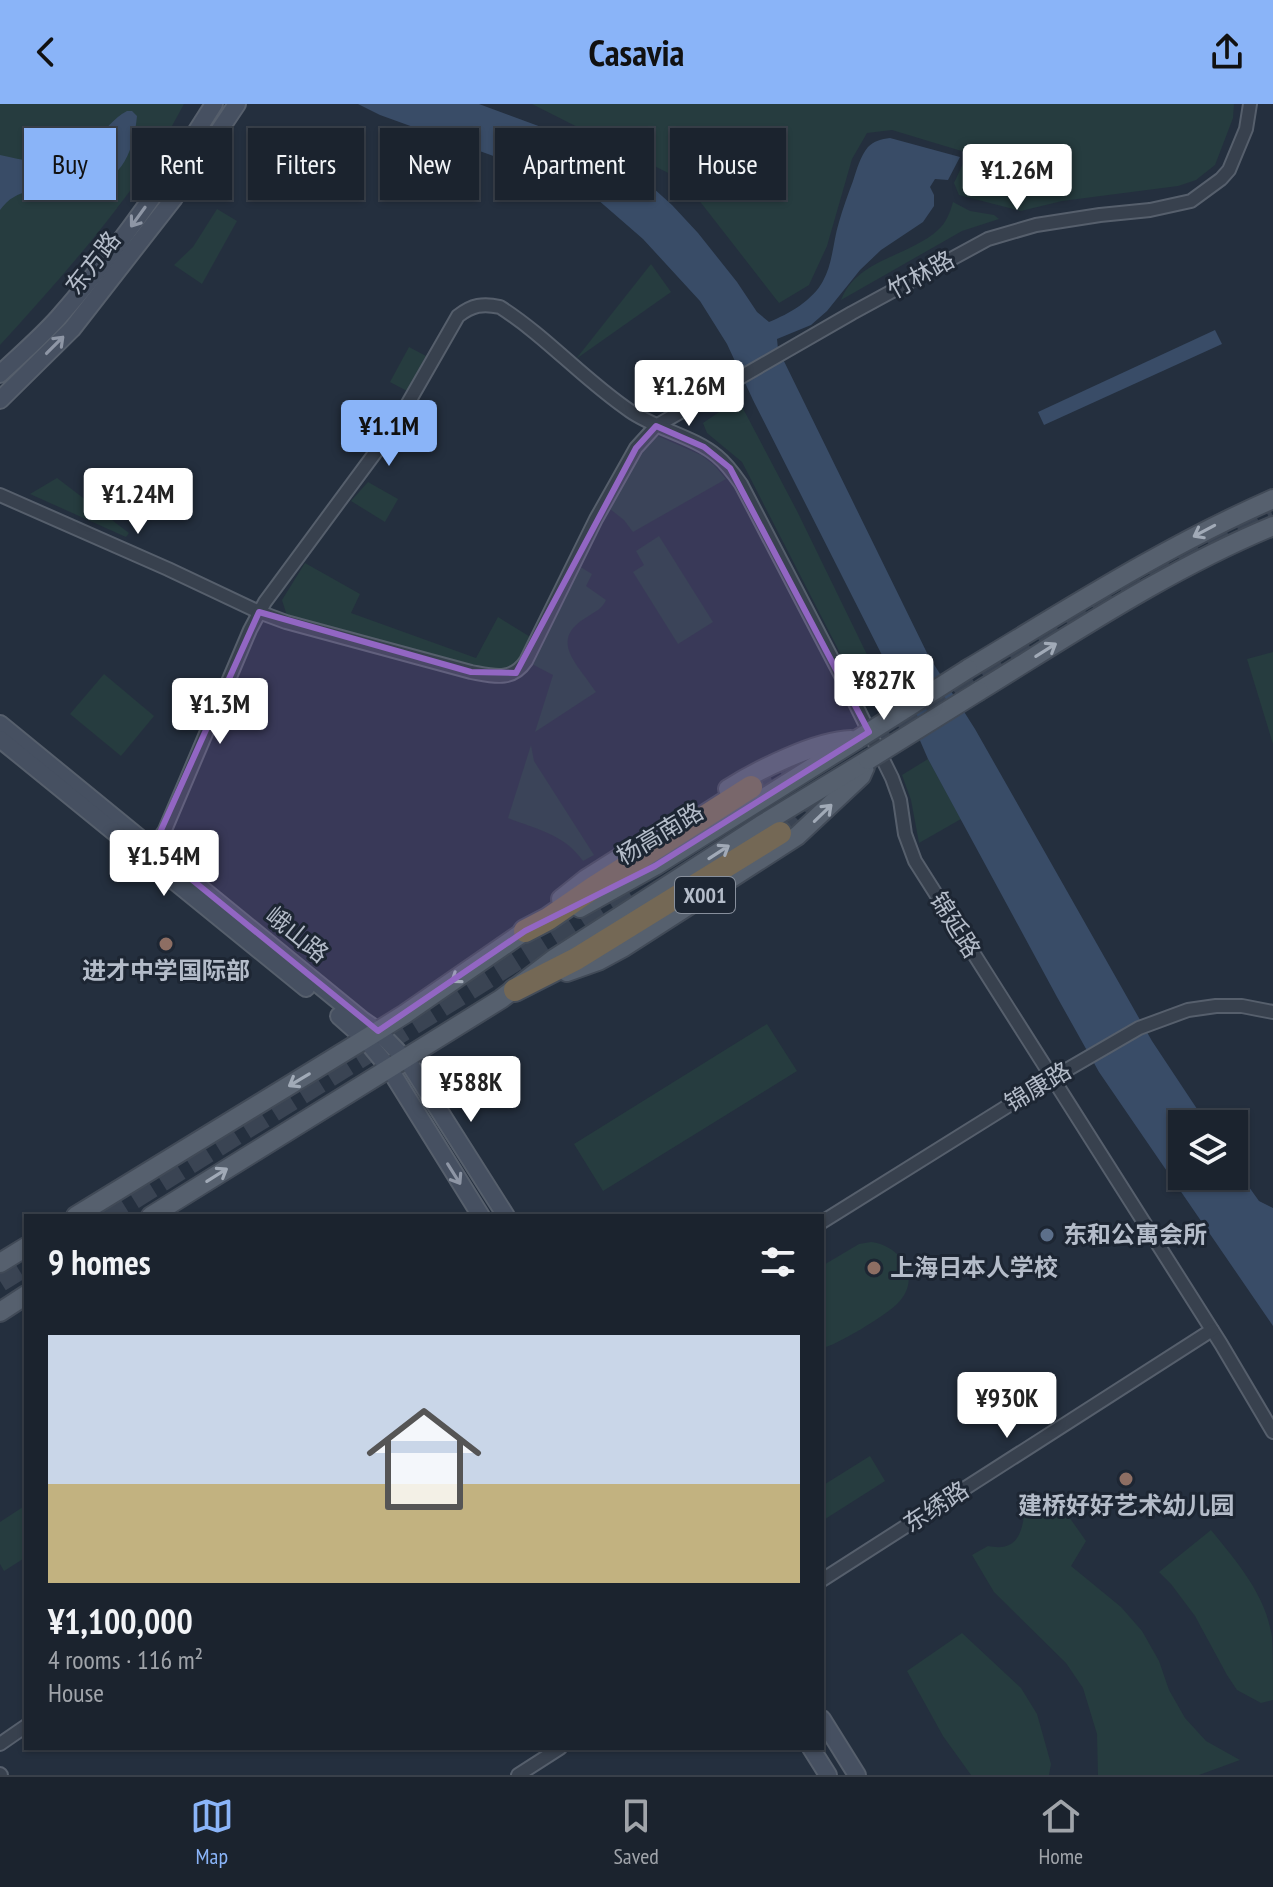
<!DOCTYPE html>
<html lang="en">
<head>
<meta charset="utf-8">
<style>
	:root { --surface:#1b232e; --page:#282f3a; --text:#f1f3f6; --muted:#a0a4aa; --line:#39404a; --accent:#8ab4f8 }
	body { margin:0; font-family:"PT Sans Narrow","Noto Sans SC",sans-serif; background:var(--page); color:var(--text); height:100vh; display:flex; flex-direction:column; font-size:30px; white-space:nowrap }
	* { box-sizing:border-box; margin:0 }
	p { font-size:26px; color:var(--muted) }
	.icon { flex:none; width:44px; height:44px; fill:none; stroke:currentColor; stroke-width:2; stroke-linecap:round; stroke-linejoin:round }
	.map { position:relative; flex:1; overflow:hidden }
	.sheet { position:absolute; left:24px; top:1110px; width:800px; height:536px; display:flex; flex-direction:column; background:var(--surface); border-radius:0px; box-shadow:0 2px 6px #0004,0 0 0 2px var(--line) }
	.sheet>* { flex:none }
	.hud { position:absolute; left:24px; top:24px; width:800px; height:72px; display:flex; gap:16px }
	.fabs { position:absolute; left:1168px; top:1006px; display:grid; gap:16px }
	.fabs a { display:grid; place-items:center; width:80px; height:80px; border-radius:0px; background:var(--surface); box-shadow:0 2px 6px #0004,0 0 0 2px var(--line); font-size:40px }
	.price { position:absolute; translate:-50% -68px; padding:0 18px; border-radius:8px; background:#fff; color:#222; font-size:26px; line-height:52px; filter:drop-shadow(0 2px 4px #0008) }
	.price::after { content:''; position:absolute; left:50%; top:48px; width:24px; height:18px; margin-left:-12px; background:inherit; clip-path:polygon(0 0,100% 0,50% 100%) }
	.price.on { background:var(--accent); color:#111 }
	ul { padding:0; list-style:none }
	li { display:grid; align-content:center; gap:16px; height:424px; padding:0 24px }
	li+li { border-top:2px solid var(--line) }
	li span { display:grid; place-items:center; height:248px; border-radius:0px; color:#555 }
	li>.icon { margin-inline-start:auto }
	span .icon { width:144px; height:144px; fill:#fffc; stroke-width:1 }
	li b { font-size:34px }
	h2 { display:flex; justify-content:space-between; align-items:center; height:96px; padding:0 24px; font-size:34px }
	.pill { padding:0 28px; border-radius:0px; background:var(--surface); box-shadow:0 2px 6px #0004,0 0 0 2px var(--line); font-size:28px; line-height:72px }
	.pill.on { background:var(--accent); color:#111 }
	header { display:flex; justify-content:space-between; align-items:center; height:104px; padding:0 24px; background:var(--accent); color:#111; font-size:36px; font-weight:700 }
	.menu { display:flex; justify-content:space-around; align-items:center; height:112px; border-top:2px solid var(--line); background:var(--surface); font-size:22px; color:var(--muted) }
	.menu a { display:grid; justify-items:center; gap:4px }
	.menu .on { color:var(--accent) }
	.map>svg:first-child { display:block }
</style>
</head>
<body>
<header><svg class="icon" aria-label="back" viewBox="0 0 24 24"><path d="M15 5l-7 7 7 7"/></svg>Casavia<svg class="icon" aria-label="share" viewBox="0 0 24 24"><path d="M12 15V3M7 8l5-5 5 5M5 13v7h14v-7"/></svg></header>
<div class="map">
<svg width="1273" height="1671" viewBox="0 0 1273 1671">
	<rect width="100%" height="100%" fill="#242f3e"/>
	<g fill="#263c3f">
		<path d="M0 0H184C174 18 164 37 153 54 108 121 54 182 0 241Z"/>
		<path d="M532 0H1234L1233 14 1215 61 1196 76 1178 82 1062 97 1021 107 959 91 954 79 968 49 892 26 867 29 852 55 827 142 809 181 779 199 684 77Z"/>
		<path d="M953 98 970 107 994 111 999 115 962 127 841 196C857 155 908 153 938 126 946 119 950 109 953 98Z"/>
		<path d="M217 105 237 117 202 180 174 161 193 143Z"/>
		<path d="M651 160 671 188 576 255Z"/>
		<path d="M409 243 426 252 407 287 390 278Z"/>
		<path d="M738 295 797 407 875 567 855 578 742 358 707 329 703 319Z"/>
		<path d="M658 332 701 351 714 361 726 375 633 428 624 416 610 405 641 349Z"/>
		<path d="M57 374 129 429 126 433 30 390Z"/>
		<path d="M368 378 398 395 385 418 351 397Z"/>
		<path d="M659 432 713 518 678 540 633 468 644 461 636 447Z"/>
		<path d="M305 459 360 490 351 509 476 554 498 513 532 534 517 561 500 568 458 560 287 512 282 496Z"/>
		<path d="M574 459 592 470 586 482 606 496C602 505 596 507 587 513 548 536 577 559 596 588L535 628 553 571 526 557Z"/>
		<path d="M1273 548V640L1247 555Z"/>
		<path d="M104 570 154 612 121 652 70 610Z"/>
		<path d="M531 641 534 657 594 751 583 757C564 730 538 726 508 714Z"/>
		<path d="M928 655 961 715 919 739 911 696 902 671Z"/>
		<path d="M767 920 797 967 603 1087 574 1040Z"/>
		<path d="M871 1138C902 1142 923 1175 897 1200 886 1211 836 1242 822 1244V1162L859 1140Z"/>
		<path d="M870 1352 885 1377 822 1417V1382Z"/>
		<path d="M1050 1386 1086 1437 1071 1462 1121 1503 1142 1527 1159 1557 1169 1586 1185 1614 1206 1637 1240 1656 1199 1671H1098L1097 1630 1083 1584 1066 1559 994 1488 972 1451 988 1442C1017 1448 1022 1430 1025 1405Z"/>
		<path d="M26 1401V1459L23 1455 4 1467 0 1460V1418Z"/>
		<path d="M1211 1426C1237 1458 1266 1491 1272 1533 1273 1553 1273 1575 1273 1596L1261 1599 1237 1586 1227 1571 1195 1512 1171 1480 1159 1468Z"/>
		<path d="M962 1529 1021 1584 1037 1610 1051 1660 1049 1671H971L943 1632 907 1567Z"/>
	</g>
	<g fill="#394c67">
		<path d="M358 0H479L552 27 601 49 642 74 672 101 698 129 737 178 757 208 769 218C789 210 813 196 823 177 833 159 833 137 839 118 843 104 848 90 853 77 857 65 860 53 868 43 874 37 881 35 890 34L960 53 948 76 935 75 930 83 934 91V102L923 118 881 146 860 166 827 207 811 221 777 235 778 245 928 551 975 625 1152 937 1207 1020H1182V1072H1234V1062L1259 1097 1273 1104V1222L1099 968 1057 893 928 655 889 565 753 296 727 240 700 197 643 135 597 95 576 84 549 72 380 11Z"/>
		<path d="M127 7H132L137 12C133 52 120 82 75 83 54 84 33 82 14 93 8 96 4 101 0 106V51C35 59 67 65 95 37 105 26 114 14 127 7Z"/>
		<path d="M1215 226 1222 240 1044 321 1038 308Z"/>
	</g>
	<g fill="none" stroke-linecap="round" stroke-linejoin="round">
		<g stroke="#3a4453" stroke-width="22" stroke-dasharray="22 11" stroke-linecap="butt">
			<path d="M1093 504 1189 450 1273 412"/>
			<path d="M869 638 1102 494"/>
			<path d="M751 683 807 663"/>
			<path d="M780 729 829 683"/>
			<path d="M105 1112 628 786"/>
			<path d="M0 1177 26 1161"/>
		</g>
		<defs>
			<g id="street">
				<path d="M0 391 168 465 259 508 286 518 471 568C493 572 512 578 526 557L596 415 636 344 656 322 852 209 988 135 1036 121 1100 111 1150 106 1191 97 1221 75 1229 66 1246 25 1250 0"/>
				<path d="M149 749 165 726 250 526 265 498 395 322 458 212C472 201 483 199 500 203 547 233 584 276 630 307 656 325 695 333 717 352 727 360 734 370 741 380L849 587 892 674 900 696 905 730 915 757 1221 1240 1273 1328"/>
				<path d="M822 1118 1051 975 1139 924 1188 906 1216 902H1242L1273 908"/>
				<path d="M822 1476 1212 1226"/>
				<path d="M0 1640 26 1622"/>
				<path d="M0 1670 1 1671"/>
				<path d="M518 1671 560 1644"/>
			</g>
			<g id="secondary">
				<path d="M0 270C19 252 40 234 58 214 116 148 167 75 214 0"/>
				<path d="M0 296 72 225 174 94 237 0"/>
				<path d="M0 620 362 916 378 927 409 959 506 1112"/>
				<path d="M0 635 306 884"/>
				<path d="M339 912 365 935 389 964 481 1112"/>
				<path d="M822 1615 857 1671"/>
				<path d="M811 1644 828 1671"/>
			</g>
			<g id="primary">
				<path d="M968 565C1068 505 1166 442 1273 395"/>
				<path d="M979 587C1075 528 1169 465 1273 422"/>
				<path d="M728 685C758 666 816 637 851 636"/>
				<path d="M561 795 586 775 676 718"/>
				<path d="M580 804 655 762 858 635"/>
				<path d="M567 868 598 857 624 843 797 732 861 672 865 663"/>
				<path d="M76 1112 365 935 405 910 525 827 538 822"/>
				<path d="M151 1112 501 895 555 854 761 721 868 656"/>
				<path d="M0 1159 26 1143"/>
				<path d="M0 1208 26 1191"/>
			</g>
			<g id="highway">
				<path d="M525 827 548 815 593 784 751 683"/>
				<path d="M515 886 576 855 780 729"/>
			</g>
		</defs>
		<use href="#street" stroke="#565f6c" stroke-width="16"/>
		<use href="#secondary" stroke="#565f6c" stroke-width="20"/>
		<use href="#primary" stroke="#414a57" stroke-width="22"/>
		<use href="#highway" stroke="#434c59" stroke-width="26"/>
		<use href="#street" stroke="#38414e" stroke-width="12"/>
		<use href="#secondary" stroke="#465061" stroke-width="16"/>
		<use href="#primary" stroke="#56606e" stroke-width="18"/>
		<use href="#highway" stroke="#746855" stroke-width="22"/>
		<defs>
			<g id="primary-bridge">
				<path d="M858 635 968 565"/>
				<path d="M868 656 979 587"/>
			</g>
		</defs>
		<use href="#primary-bridge" stroke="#414a57" stroke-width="22" stroke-linecap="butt"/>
		<use href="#primary-bridge" stroke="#56606e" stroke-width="18"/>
	</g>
	<defs><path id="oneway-shaft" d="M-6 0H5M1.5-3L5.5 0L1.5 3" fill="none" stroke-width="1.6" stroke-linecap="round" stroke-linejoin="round" transform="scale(2)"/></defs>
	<g stroke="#8e96a5">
		<use href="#oneway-shaft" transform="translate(138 113) rotate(126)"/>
		<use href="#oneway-shaft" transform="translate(55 241) rotate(-45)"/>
		<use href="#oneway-shaft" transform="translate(454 1070) rotate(58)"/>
	</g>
	<g stroke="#a1aab7">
		<use href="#oneway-shaft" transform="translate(1204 427) rotate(152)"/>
		<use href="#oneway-shaft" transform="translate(1046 546) rotate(-32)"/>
		<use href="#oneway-shaft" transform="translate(823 709) rotate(-44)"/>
		<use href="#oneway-shaft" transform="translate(719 748) rotate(-33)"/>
		<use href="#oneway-shaft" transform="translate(461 871) rotate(145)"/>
		<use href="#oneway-shaft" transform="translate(299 976) rotate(149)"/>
		<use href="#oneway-shaft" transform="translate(217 1071) rotate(-32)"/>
	</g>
	<path fill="#9266c3" fill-opacity="0.2" stroke="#9266c3" stroke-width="6" stroke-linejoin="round" d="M656 322 704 343 730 364 869 628 655 762 525 827 378 927 153 744 259 508 471 568 516 569 636 344Z"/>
	<g fill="#8d6e63" stroke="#1d2633" stroke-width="3">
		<circle cx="166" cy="840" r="8"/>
		<circle cx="874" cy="1164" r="8"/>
		<circle cx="1126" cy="1375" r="8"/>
	</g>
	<circle fill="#5c6f8a" stroke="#1d2633" stroke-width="3" cx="1047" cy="1131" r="8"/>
	<g text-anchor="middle" stroke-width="6" stroke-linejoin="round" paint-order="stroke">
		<rect fill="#1d2633" stroke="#878f9c" stroke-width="2" x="675" y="773" width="60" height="36" rx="6"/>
		<g font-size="22" font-weight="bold" fill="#b4bcc9">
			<text x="705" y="799">X001</text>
		</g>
		<g font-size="24" fill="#b4bcc9" stroke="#1d2633">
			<text transform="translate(93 159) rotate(-52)" y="8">东方路</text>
			<text transform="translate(921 171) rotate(-29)" y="8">竹林路</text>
			<text transform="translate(660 730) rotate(-31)" y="8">杨高南路</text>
			<text transform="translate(955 821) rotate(58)" y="8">锦延路</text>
			<text transform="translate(297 831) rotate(39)" y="8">峨山路</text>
			<text transform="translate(1038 983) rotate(-31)" y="8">锦康路</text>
			<text transform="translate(936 1403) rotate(-33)" y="8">东绣路</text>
		</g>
		<g font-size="24" font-weight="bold" fill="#b4bcc9" stroke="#1d2633">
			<text x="166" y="875">进才中学国际部</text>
			<text x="1063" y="1139" text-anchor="start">东和公寓会所</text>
			<text x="890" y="1172" text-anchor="start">上海日本人学校</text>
			<text x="1126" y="1410">建桥好好艺术幼儿园</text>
		</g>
	</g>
</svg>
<div class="fabs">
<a><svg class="icon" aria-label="layers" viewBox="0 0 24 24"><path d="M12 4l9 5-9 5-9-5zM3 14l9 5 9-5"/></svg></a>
</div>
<b class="price" style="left:1017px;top:108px">¥1.26M</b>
<b class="price" style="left:689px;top:324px">¥1.26M</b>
<b class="price on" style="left:389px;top:364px">¥1.1M</b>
<b class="price" style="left:138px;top:432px">¥1.24M</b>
<b class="price" style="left:884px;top:618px">¥827K</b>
<b class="price" style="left:220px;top:642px">¥1.3M</b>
<b class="price" style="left:164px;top:794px">¥1.54M</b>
<b class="price" style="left:471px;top:1020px">¥588K</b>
<b class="price" style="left:1007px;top:1336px">¥930K</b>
<div class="hud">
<a class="pill on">Buy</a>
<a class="pill">Rent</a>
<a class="pill">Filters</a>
<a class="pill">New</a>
<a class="pill">Apartment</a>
<a class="pill">House</a>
</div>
<section class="sheet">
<h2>9 homes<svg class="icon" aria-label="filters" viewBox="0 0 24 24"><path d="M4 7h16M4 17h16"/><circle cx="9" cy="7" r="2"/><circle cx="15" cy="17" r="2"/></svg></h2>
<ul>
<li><span style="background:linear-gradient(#c9d6e8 60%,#c2b280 0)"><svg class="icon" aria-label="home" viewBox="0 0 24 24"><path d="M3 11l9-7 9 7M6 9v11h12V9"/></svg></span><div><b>¥1,100,000</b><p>4 rooms · 116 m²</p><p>House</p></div></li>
</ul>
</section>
</div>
<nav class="menu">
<a class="on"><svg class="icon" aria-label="map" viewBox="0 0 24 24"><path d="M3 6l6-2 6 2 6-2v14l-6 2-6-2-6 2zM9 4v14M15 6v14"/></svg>Map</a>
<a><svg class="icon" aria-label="saved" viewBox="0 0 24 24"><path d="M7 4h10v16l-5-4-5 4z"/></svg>Saved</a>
<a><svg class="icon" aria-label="home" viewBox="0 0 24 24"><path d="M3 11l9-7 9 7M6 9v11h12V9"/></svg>Home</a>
</nav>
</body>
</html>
